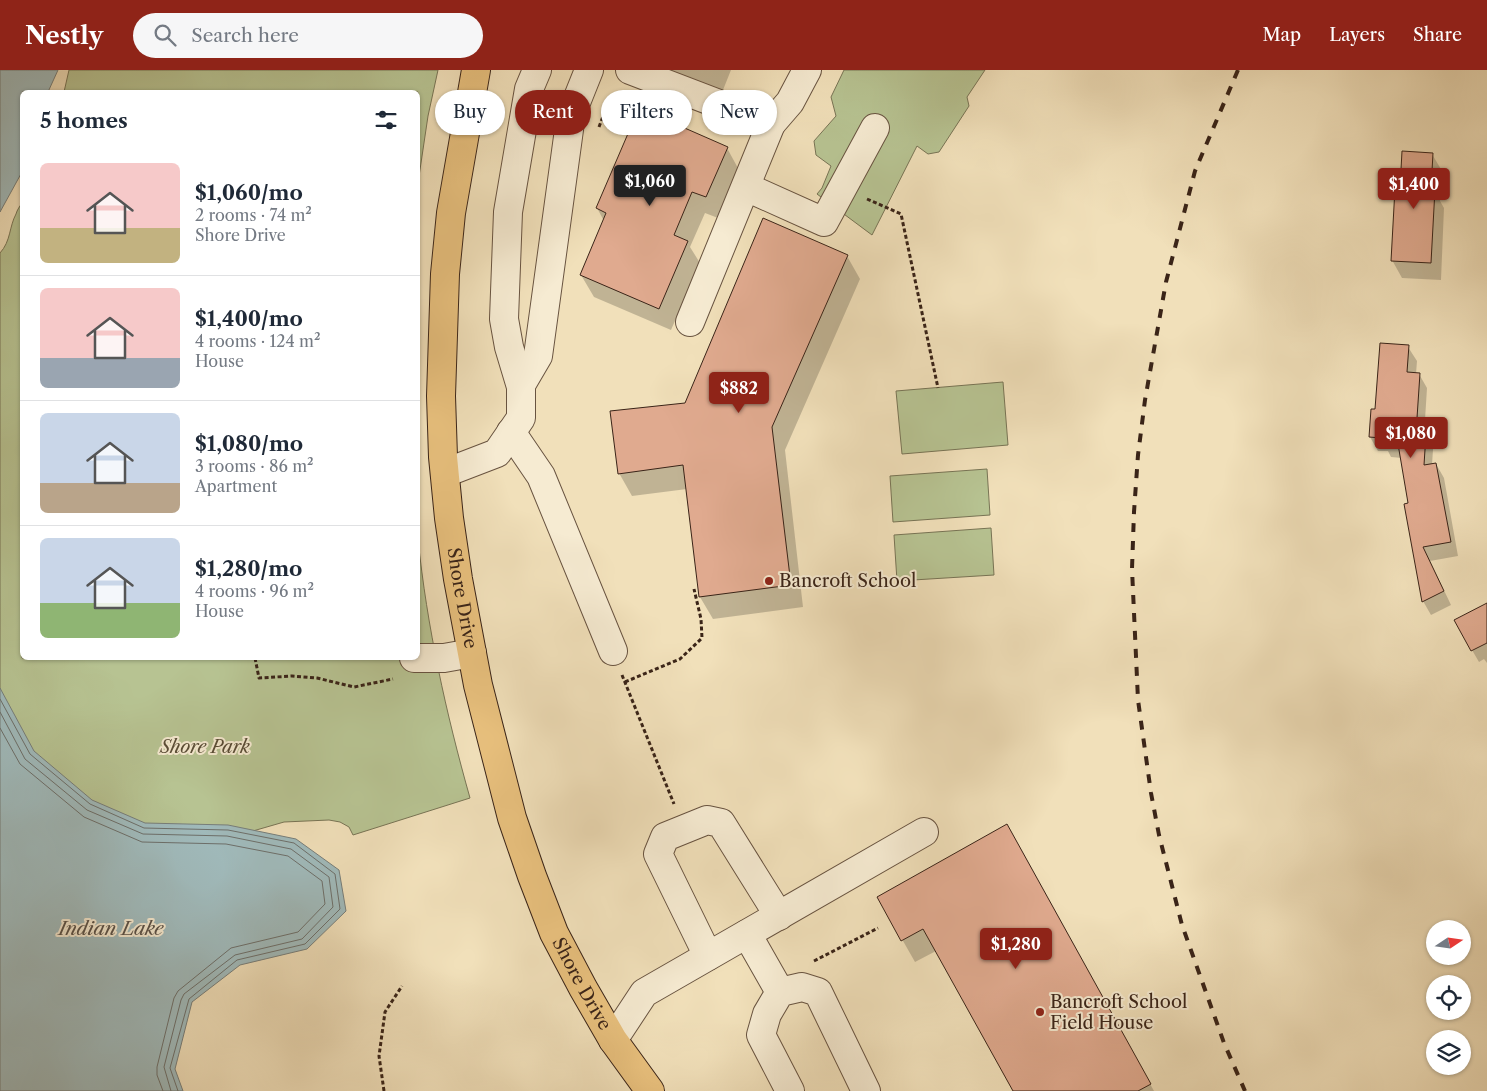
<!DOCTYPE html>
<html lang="en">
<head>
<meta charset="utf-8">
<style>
	:root { --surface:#fff; --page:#f6f6f7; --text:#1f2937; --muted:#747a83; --line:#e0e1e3; --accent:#8f2418 }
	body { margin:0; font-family:"Libre Caslon Text",serif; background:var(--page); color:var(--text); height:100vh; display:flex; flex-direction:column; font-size:19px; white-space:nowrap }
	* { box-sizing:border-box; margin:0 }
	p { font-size:16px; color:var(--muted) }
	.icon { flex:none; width:28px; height:28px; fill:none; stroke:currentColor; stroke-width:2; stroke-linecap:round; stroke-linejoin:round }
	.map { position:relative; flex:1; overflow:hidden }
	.panel { position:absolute; left:20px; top:20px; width:400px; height:570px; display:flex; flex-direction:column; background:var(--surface); border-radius:8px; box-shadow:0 1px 4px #0004 }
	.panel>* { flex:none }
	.hud { position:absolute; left:435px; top:20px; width:475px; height:45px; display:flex; gap:10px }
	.needle { width:32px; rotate:77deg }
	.controls { position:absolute; left:1426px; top:850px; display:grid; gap:10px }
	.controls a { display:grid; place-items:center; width:45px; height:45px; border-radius:50%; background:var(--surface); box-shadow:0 1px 4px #0004; font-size:25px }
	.price { position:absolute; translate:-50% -42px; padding:0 11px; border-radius:5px; background:var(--accent); color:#fff; font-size:16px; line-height:32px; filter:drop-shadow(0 1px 2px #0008) }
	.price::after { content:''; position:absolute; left:50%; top:30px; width:15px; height:11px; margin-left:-8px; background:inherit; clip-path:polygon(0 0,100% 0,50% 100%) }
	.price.selected { background:#222; color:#fff }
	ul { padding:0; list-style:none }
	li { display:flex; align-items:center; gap:15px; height:125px; padding:0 20px }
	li+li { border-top:1px solid var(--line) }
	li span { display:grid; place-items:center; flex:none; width:140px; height:100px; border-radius:8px; color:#555 }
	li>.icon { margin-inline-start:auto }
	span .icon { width:60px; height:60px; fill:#fffc; stroke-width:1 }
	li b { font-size:21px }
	h2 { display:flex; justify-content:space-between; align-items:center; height:60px; padding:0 20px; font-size:21px }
	.pill { padding:0 18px; border-radius:22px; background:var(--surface); box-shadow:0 1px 4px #0004; font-size:18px; line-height:45px }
	.pill.selected { background:var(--accent); color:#fff }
	header { display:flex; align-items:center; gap:30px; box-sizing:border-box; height:70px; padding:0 25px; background:var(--accent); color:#fff }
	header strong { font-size:24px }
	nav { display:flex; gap:28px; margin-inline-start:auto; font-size:18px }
	.search { width:350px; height:45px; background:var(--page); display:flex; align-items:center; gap:12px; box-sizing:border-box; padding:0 18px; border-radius:28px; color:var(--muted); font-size:19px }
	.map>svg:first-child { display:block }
</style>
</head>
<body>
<header>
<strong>Nestly</strong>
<div class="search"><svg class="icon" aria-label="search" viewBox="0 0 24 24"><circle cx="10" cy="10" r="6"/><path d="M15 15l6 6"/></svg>Search here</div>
<nav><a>Map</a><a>Layers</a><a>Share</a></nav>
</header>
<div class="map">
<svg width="1487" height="1021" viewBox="0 0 1487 1021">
	<rect width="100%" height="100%" fill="#f1e0ba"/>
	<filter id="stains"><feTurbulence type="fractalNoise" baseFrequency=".004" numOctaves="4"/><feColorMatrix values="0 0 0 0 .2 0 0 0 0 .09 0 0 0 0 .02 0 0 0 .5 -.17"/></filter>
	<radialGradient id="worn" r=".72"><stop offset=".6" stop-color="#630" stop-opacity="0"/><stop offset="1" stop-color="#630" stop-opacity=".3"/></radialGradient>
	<g fill="#b7c392" stroke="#787455">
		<path d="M69 0H438L428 46 418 113V22H64Z"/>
		<path d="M844 0H985L967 27 969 36 939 82 928 84 917 76 872 165 817 124 822 118 831 96 816 85 814 71 836 46 831 27Z"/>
		<path d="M22 133V588H418V469C427 557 446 643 470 728L353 765 349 757 340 752 329 750 284 752 246 763 213 766 114 749 34 685 0 624V183C11 171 9 157 16 144 17 140 20 136 22 133Z"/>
		<path d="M1003 312 1008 375 902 384 896 321Z"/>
		<path d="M987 399 990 445 893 452 890 406Z"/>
		<path d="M991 458 994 505 897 511 894 465Z"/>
	</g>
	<g fill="#a0babb" stroke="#777e7a">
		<path d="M0 0H58L48 22H22V102L0 142Z"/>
		<path d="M0 618 34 681 92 730 145 753 228 755 296 769 339 800 346 841 307 879 240 895 192 932 175 999 183 1021H0Z"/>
	</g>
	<g fill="#0003">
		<path d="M654 0H731L719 30Z"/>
		<path d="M727 78 739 100 718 148 705 143 690 177 700 193 671 260 594 227 581 205 604 151 597 138Z"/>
		<path d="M1432 84 1442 101 1440 131 1444 138 1441 210 1402 208 1392 190 1401 120Z"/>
		<path d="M847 186 860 209 785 380 803 537 713 549 700 527 687 419 632 426 619 403 686 334Z"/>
		<path d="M1408 277 1417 291 1416 304H1419L1427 318 1425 350 1434 364 1432 395 1436 394 1444 408 1458 486 1430 491 1451 535 1431 545 1423 531 1402 388 1391 387 1388 381H1378L1370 367 1376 340Z"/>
		<path d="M1487 545V593L1484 589 1479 592 1472 580Z"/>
		<path d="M1020 778 1154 1021H1014L936 881 915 892 878 827Z"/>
	</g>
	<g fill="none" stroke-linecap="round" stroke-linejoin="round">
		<g stroke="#6d6f6a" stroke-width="1">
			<path d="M0 629 30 684 90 734 144 758 228 760 294 773 335 804 340 839 305 874 237 890 189 929 170 998 178 1021"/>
			<path d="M0 642 25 689 87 740 143 764 227 766 291 779 329 807 333 837 302 869 235 885 184 924 181 930 164 997 171 1021"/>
			<path d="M0 658 20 694 84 747 142 772 226 774 288 786 322 811 325 834 298 862 231 878 178 921 174 928 157 997V1005L163 1021"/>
		</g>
	</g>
	<g fill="#e0aa8f" stroke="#3a2418">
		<path d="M639 38 728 77 706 127 692 122 674 165 688 171 659 239 580 205 606 143 596 138Z"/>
		<path d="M1402 81 1433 83 1431 119H1435L1431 193 1391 191 1395 118H1400Z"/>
		<path d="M763 148 848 185 772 357 791 515 699 527 683 395 618 404 610 341 685 333Z"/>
		<path d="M1380 273 1409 275 1407 302 1420 303 1417 348 1427 349 1424 395 1436 393 1451 472 1423 477 1444 521 1422 532 1404 434 1408 433 1398 374 1381 373 1382 368 1369 367 1371 339H1375Z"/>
		<path d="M1487 533V573L1471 581 1454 550Z"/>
		<path d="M1007 754 1151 1014 1138 1021H1013L923 859 901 871 877 827Z"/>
	</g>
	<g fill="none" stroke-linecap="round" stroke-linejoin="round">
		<defs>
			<g id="minor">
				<path d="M630 0 771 54 690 252"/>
				<path d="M771 54 790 32 807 0"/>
				<path d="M746 117 824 152 875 58"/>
				<path d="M521 315 538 286 571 45 589 0"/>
				<path d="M511 362 541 406 613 581"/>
				<path d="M445 403 497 383 521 348V317L509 277 504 249 508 142 529 19 537 0"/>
				<path d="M414 588H444L472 583"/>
				<path d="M747 864 780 922"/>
				<path d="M708 886 658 784 665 767 707 750 721 753 779 846"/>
				<path d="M613 970 644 923 924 762"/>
				<path d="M790 1021 761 965 767 944 780 922 802 917 818 922 866 1021"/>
			</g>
			<g id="major">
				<path id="s1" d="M476 0 451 143 445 204 441 326 443 387 449 448 458 509 478 615 512 748 532 806 554 863 583 918 613 970 650 1021"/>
			</g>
		</defs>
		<use href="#minor" stroke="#685340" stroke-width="30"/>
		<use href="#major" stroke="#3a2418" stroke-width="30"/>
		<g stroke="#3a2418" stroke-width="3" stroke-dasharray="4 2.5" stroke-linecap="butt">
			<path d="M599 57 605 41"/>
			<path d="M867 129 901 144 938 318"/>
			<path d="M255 588 259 608 292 606 317 608 354 617 393 609"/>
			<path d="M622 605 674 734"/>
			<path d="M625 612 680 589 702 568 701 549 694 519"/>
			<path d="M814 891 878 858"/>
			<path d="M384 1021 379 986 385 942 402 916"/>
		</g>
		<use href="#minor" stroke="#f6ebd2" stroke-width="28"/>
		<use href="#major" stroke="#e8c07d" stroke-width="28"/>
		<path stroke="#3a2418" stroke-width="4" stroke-dasharray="9 9" stroke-linecap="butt" d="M1238 0 1195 101 1166 212 1145 330 1138 385 1134 442 1132 499 1138 630 1151 723 1159 765 1182 855 1224 973 1245 1021"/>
	</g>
	<g fill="#8f2418" stroke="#f6ebd2" stroke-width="2">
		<circle cx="769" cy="511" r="5"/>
		<circle cx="1040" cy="942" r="5"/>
	</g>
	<g text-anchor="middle" stroke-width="4" stroke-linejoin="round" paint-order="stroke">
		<g font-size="18" fill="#3a2418" stroke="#f6ebd2" text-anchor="start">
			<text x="779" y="517">Bancroft School</text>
			<text x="1050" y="938">Bancroft School<tspan x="1050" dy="21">Field House</tspan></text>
		</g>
		<g font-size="18" fill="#3a2418" stroke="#f6ebd2">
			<text dy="6" stroke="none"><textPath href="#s1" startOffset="532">Shore Drive</textPath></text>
			<text dy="6" stroke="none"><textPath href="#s1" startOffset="938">Shore Drive</textPath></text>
		</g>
		<g font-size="18" font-style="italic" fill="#594c36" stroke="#f6ebd2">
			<text x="205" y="683">Shore Park</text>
		</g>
		<g font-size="19" font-style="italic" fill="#595149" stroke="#f6ebd2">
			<text x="111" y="865">Indian Lake</text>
		</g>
	</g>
	<rect width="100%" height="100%" filter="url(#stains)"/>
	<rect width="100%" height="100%" fill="url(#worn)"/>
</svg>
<div class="controls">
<a><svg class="needle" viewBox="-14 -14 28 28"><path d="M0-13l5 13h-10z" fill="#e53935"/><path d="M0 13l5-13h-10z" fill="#747a83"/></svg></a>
<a><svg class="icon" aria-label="locate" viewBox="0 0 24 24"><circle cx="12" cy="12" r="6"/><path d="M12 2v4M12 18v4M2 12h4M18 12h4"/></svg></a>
<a><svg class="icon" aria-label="layers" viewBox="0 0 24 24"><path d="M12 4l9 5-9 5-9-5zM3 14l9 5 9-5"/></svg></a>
</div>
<b class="price selected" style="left:650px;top:137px">$1,060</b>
<b class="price" style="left:1414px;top:140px">$1,400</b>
<b class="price" style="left:739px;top:344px">$882</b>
<b class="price" style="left:1411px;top:389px">$1,080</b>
<b class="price" style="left:1016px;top:900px">$1,280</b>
<div class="hud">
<a class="pill">Buy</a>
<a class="pill selected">Rent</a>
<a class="pill">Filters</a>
<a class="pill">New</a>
</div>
<section class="panel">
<h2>5 homes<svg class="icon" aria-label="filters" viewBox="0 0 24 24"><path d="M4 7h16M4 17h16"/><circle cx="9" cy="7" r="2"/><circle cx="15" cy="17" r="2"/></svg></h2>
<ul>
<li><span style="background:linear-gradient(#f6c9c9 65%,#c2b280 0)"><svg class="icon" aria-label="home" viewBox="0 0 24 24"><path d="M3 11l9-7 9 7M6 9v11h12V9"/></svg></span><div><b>$1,060/mo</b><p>2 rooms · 74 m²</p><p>Shore Drive</p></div></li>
<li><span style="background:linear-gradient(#f6c9c9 70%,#9aa5b1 0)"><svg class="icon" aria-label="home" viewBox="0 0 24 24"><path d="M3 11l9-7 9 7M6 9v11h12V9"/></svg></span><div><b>$1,400/mo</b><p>4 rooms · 124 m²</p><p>House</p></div></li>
<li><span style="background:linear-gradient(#c9d6e8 70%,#b9a48a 0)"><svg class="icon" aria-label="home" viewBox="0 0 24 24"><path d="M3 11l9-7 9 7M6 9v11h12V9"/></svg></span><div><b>$1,080/mo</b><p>3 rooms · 86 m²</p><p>Apartment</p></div></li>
<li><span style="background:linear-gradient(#c9d6e8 65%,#8fb573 0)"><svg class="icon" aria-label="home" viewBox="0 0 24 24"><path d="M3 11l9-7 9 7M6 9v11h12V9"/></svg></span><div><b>$1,280/mo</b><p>4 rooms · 96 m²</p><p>House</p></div></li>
</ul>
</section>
</div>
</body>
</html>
